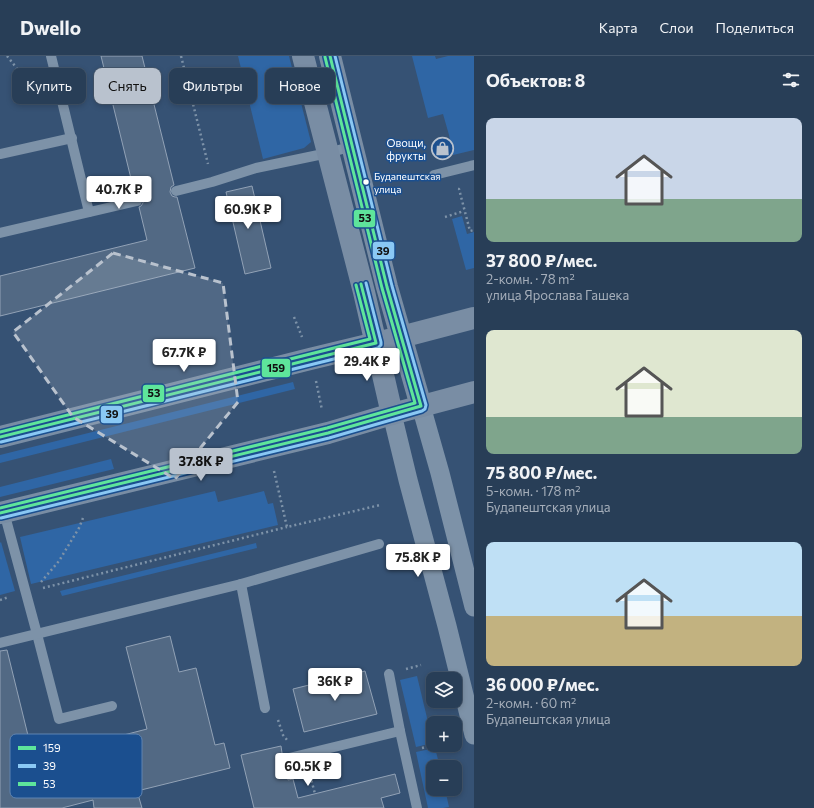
<!DOCTYPE html>
<html lang="ru">
<head>
<meta charset="utf-8">
<style>
	:root { --surface:#283e57; --page:#30455d; --text:#f1f3f6; --muted:#a5aeba; --line:#44576d; --accent:#b9c2ce }
	body { margin:0; font-family:Commissioner,sans-serif; background:var(--page); color:var(--text); height:100vh; display:flex; flex-direction:column; font-size:15px; white-space:nowrap }
	* { box-sizing:border-box; margin:0 }
	p { font-size:13px; color:var(--muted) }
	.icon { flex:none; width:22px; height:22px; fill:none; stroke:currentColor; stroke-width:2; stroke-linecap:round; stroke-linejoin:round }
	.map { position:relative; flex:1; overflow:hidden }
	.details { display:flex; flex-direction:column; background:var(--surface); width:340px }
	.details>* { flex:none }
	.top-card { position:absolute; left:12px; top:12px; width:380px; height:36px; display:flex; gap:8px }
	.controls { position:absolute; left:426px; top:616px; display:grid; gap:8px }
	.controls a { display:grid; place-items:center; width:36px; height:36px; border-radius:8px; background:var(--surface); box-shadow:0 2px 6px #0003,0 0 0 1px var(--line); font-size:20px }
	.price { position:absolute; translate:-50% -34px; padding:0 9px; border-radius:4px; background:#fff; color:#222; font-size:13px; line-height:26px; filter:drop-shadow(0 1px 2px #0008) }
	.price::after { content:''; position:absolute; left:50%; top:24px; width:12px; height:9px; margin-left:-6px; background:inherit; clip-path:polygon(0 0,100% 0,50% 100%) }
	.price.selected { background:var(--accent); color:#111 }
	ul { padding:0; list-style:none }
	li { display:grid; align-content:center; gap:8px; height:212px; padding:0 12px }
	li span { display:grid; place-items:center; height:124px; border-radius:8px; color:#555 }
	li>.icon { margin-inline-start:auto }
	span .icon { width:72px; height:72px; fill:#fffc; stroke-width:1 }
	li b { font-size:17px }
	h2 { display:flex; justify-content:space-between; align-items:center; height:48px; padding:0 12px; font-size:17px }
	.tag { padding:0 14px; border-radius:8px; background:var(--surface); box-shadow:0 2px 6px #0003,0 0 0 1px var(--line); font-size:14px; line-height:36px }
	.tag.selected { background:var(--accent); color:#111 }
	header { display:flex; align-items:center; gap:24px; box-sizing:border-box; height:56px; padding:0 20px; background:var(--surface); border-bottom:1px solid var(--line) }
	header strong { font-size:19px }
	nav { display:flex; gap:22px; margin-inline-start:auto; font-size:14px }
	main { display:flex; flex:1; min-height:0 }
	.map>svg:first-child { display:block }
</style>
</head>
<body>
<header>
<strong>Dwello</strong>
<nav><a>Карта</a><a>Слои</a><a>Поделиться</a></nav>
</header>
<main>
<div class="map">
<svg width="474" height="752" viewBox="0 0 474 752">
	<rect width="100%" height="100%" fill="#365274"/>
	<g fill="#2f66a5">
		<path d="M238 0H289L311 86 304 92 263 103Z"/>
		<path d="M412 0H435L436 3 448 0H474V94L453 99 449 79 443 58 428 62Z"/>
		<path d="M462 160 467 178 474 176V212L466 214 452 163Z"/>
		<path d="M293 326 295 333 0 407V399Z"/>
		<path d="M111 403 114 413 0 441V431Z"/>
		<path d="M215 435 218 446 264 435 268 448 273 447 278 469 31 528 20 481Z"/>
		<path d="M1 486 15 535 0 539V487Z"/>
		<path d="M256 487 257 492 62 540 60 535Z"/>
		<path d="M417 620 433 687 416 691 400 624Z"/>
		<path d="M435 692 440 711H433V733H445L449 751 443 752H428L416 696Z"/>
	</g>
	<g fill="#526984" stroke="#92a2b6">
		<path d="M101 0H142L174 129 171 131 170 136 172 140 175 141H177L195 212 0 260V220L147 184 139 151 141 150 143 147V143L139 139H135Z"/>
		<path d="M252 130 271 212 245 218 226 136Z"/>
		<path d="M170 580 179 616 196 612 215 689 224 687 230 712 137 735 142 752H94L93 744 62 752H0V595L7 594 36 712 119 692 116 681 147 673 126 591Z"/>
		<path d="M365 615 377 658 304 676 293 633Z"/>
		<path d="M281 690 282 697 279 701V705L281 708 285 709 288 724 293 723 298 742 395 718 400 737 381 742 384 752H254L241 699Z"/>
	</g>
	<g fill="none" stroke-linecap="round" stroke-linejoin="round">
		<g stroke="#7d92a8" stroke-width="2.5" stroke-dasharray="2 3" stroke-linecap="butt">
			<path d="M7 0 43 45"/>
			<path d="M181 0 208 108"/>
			<path d="M458 133H459L470 175 474 174"/>
			<path d="M445 161 464 155"/>
			<path d="M294 261 302 281"/>
			<path d="M316 325 322 354"/>
			<path d="M274 415 287 471 380 449"/>
			<path d="M41 526 59 505 79 472 83 462"/>
			<path d="M43 532 287 471"/>
			<path d="M0 544 9 541"/>
			<path d="M406 613 421 609"/>
			<path d="M278 664 283 679 287 684"/>
			<path d="M422 692 434 689"/>
			<path d="M309 715 315 738"/>
		</g>
		<g stroke="#7d92a8" stroke-width="10">
			<path d="M51 0 89 156"/>
			<path d="M0 98 72 82"/>
			<path d="M434 119 474 109"/>
			<path d="M176 135 212 126 256 112 328 97 353 90"/>
			<path d="M0 177 137 145"/>
			<path d="M4 456 37 578 59 663 112 650"/>
			<path d="M241 528 265 652"/>
			<path d="M0 587 241 528 379 488"/>
			<path d="M389 618 400 675 417 752"/>
			<path d="M285 703 400 675"/>
		</g>
		<g stroke="#7d92a8" stroke-width="19">
			<path d="M421 350 440 417 474 551"/>
			<path d="M392 358 408 424 447 570 474 679"/>
		</g>
		<g stroke="#798da4" stroke-width="22">
			<path d="M303 0 364 236 392 358"/>
			<path d="M330 0 387 231 421 350"/>
			<path d="M0 381 310 303 401 281 474 262"/>
			<path d="M0 457 328 377 392 358 474 336"/>
		</g>
		<defs>
			<g id="bus-1">
				<path d="M0 381 376 287 361 228"/>
				<path d="M0 457 328 377 421 350 387 231 330 0"/>
			</g>
			<g id="bus-2">
				<path d="M1 386 378 292 381 289V286L366 227"/>
				<path d="M1 462 329 382 422 355 425 353 426 349 392 230 335 0"/>
			</g>
			<g id="bus-3">
				<path d="M0 376 370 283 356 229"/>
				<path d="M0 452 327 372 415 347 382 232 325 1"/>
			</g>
		</defs>
		<use href="#bus-1" stroke="#1b4f8f" stroke-width="6"/>
		<use href="#bus-2" stroke="#1b4f8f" stroke-width="6"/>
		<use href="#bus-3" stroke="#1b4f8f" stroke-width="6"/>
		<use href="#bus-1" stroke="#5ee59b" stroke-width="3"/>
		<use href="#bus-2" stroke="#8ac8f4" stroke-width="3"/>
		<use href="#bus-3" stroke="#5ee59b" stroke-width="3"/>
	</g>
	<path fill="#b9c2ce" fill-opacity="0.2" stroke="#b9c2ce" stroke-width="3" stroke-dasharray="8 5" stroke-linejoin="round" d="M113 197 223 227 238 346 175 423 73 361 13 276Z"/>
	<defs>
		<symbol id="shop-ring" viewBox="-11 -11 22 22"><circle r="9.5" fill="#1b4f8f" stroke="#b9c2ce" stroke-width="1.5"/><path d="M-5-2.5h2.3a2.7 3.5 0 0 1 5.4 0H5L5.5 6h-11ZM-1.5-2.5h3a1.5 2.3 0 0 0-3 0Z" fill="#b9c2ce"/></symbol>
	</defs>
	<g fill-rule="evenodd">
		<use href="#shop-ring" x="430" y="80" width="25" height="25"/>
	</g>
	<circle fill="#fff" stroke="#1b4f8f" stroke-width="1.5" cx="366" cy="126" r="3.5"/>
	<g text-anchor="middle" stroke-width="3" stroke-linejoin="round" paint-order="stroke">
		<g font-size="10" fill="#fff" stroke="#1b4f8f" text-anchor="start">
			<text x="374" y="124">Будапештская<tspan x="374" dy="13">улица</tspan></text>
		</g>
		<g font-size="11" fill="#fff" stroke="#1b4f8f" text-anchor="end">
			<text x="426" y="91">Овощи,<tspan x="426" dy="13">фрукты</tspan></text>
		</g>
	</g>
	<rect x="10" y="678" width="132" height="64" rx="6" fill="#1b4f8f" stroke="#5f84b1" stroke-width="1"/>
	<rect x="18" y="690" width="18" height="4" fill="#5ee59b"/>
	<rect x="18" y="708" width="18" height="4" fill="#8ac8f4"/>
	<rect x="18" y="726" width="18" height="4" fill="#5ee59b"/>
	<g font-size="11" fill="#fff">
		<text x="43" y="696">159</text>
		<text x="43" y="714">39</text>
		<text x="43" y="732">53</text>
	</g>
	<g stroke="#1b4f8f" stroke-width="1.5">
		<rect x="353" y="153" width="23" height="19" rx="4" fill="#5ee59b"/>
		<rect x="372" y="185" width="23" height="19" rx="4" fill="#8ac8f4"/>
		<rect x="261" y="302" width="30" height="20" rx="4" fill="#5ee59b"/>
		<rect x="142" y="328" width="23" height="19" rx="4" fill="#5ee59b"/>
		<rect x="100" y="349" width="23" height="19" rx="4" fill="#8ac8f4"/>
	</g>
	<g font-size="11" text-anchor="middle" font-weight="bold" fill="#111">
		<text x="365" y="166">53</text>
		<text x="383" y="199">39</text>
		<text x="276" y="316">159</text>
		<text x="154" y="341">53</text>
		<text x="112" y="362">39</text>
	</g>
</svg>
<div class="controls">
<a><svg class="icon" aria-label="layers" viewBox="0 0 24 24"><path d="M12 4l9 5-9 5-9-5zM3 14l9 5 9-5"/></svg></a>
<a>+</a>
<a>−</a>
</div>
<b class="price" style="left:119px;top:154px">40.7K ₽</b>
<b class="price" style="left:248px;top:174px">60.9K ₽</b>
<b class="price" style="left:184px;top:317px">67.7K ₽</b>
<b class="price" style="left:367px;top:326px">29.4K ₽</b>
<b class="price selected" style="left:201px;top:426px">37.8K ₽</b>
<b class="price" style="left:418px;top:522px">75.8K ₽</b>
<b class="price" style="left:335px;top:646px">36K ₽</b>
<b class="price" style="left:308px;top:731px">60.5K ₽</b>
<div class="top-card">
<a class="tag">Купить</a>
<a class="tag selected">Снять</a>
<a class="tag">Фильтры</a>
<a class="tag">Новое</a>
</div>
</div>
<section class="details">
<h2>Объектов: 8<svg class="icon" aria-label="filters" viewBox="0 0 24 24"><path d="M4 7h16M4 17h16"/><circle cx="9" cy="7" r="2"/><circle cx="15" cy="17" r="2"/></svg></h2>
<ul>
<li><span style="background:linear-gradient(#c9d6e8 65%,#7fa58c 0)"><svg class="icon" aria-label="home" viewBox="0 0 24 24"><path d="M3 11l9-7 9 7M6 9v11h12V9"/></svg></span><div><b>37 800 ₽/мес.</b><p>2-комн. · 78 m²</p><p>улица Ярослава Гашека</p></div></li>
<li><span style="background:linear-gradient(#dfe7d0 70%,#7fa58c 0)"><svg class="icon" aria-label="home" viewBox="0 0 24 24"><path d="M3 11l9-7 9 7M6 9v11h12V9"/></svg></span><div><b>75 800 ₽/мес.</b><p>5-комн. · 178 m²</p><p>Будапештская улица</p></div></li>
<li><span style="background:linear-gradient(#bfe0f5 60%,#c2b280 0)"><svg class="icon" aria-label="home" viewBox="0 0 24 24"><path d="M3 11l9-7 9 7M6 9v11h12V9"/></svg></span><div><b>36 000 ₽/мес.</b><p>2-комн. · 60 m²</p><p>Будапештская улица</p></div></li>
</ul>
</section>
</main>
</body>
</html>
